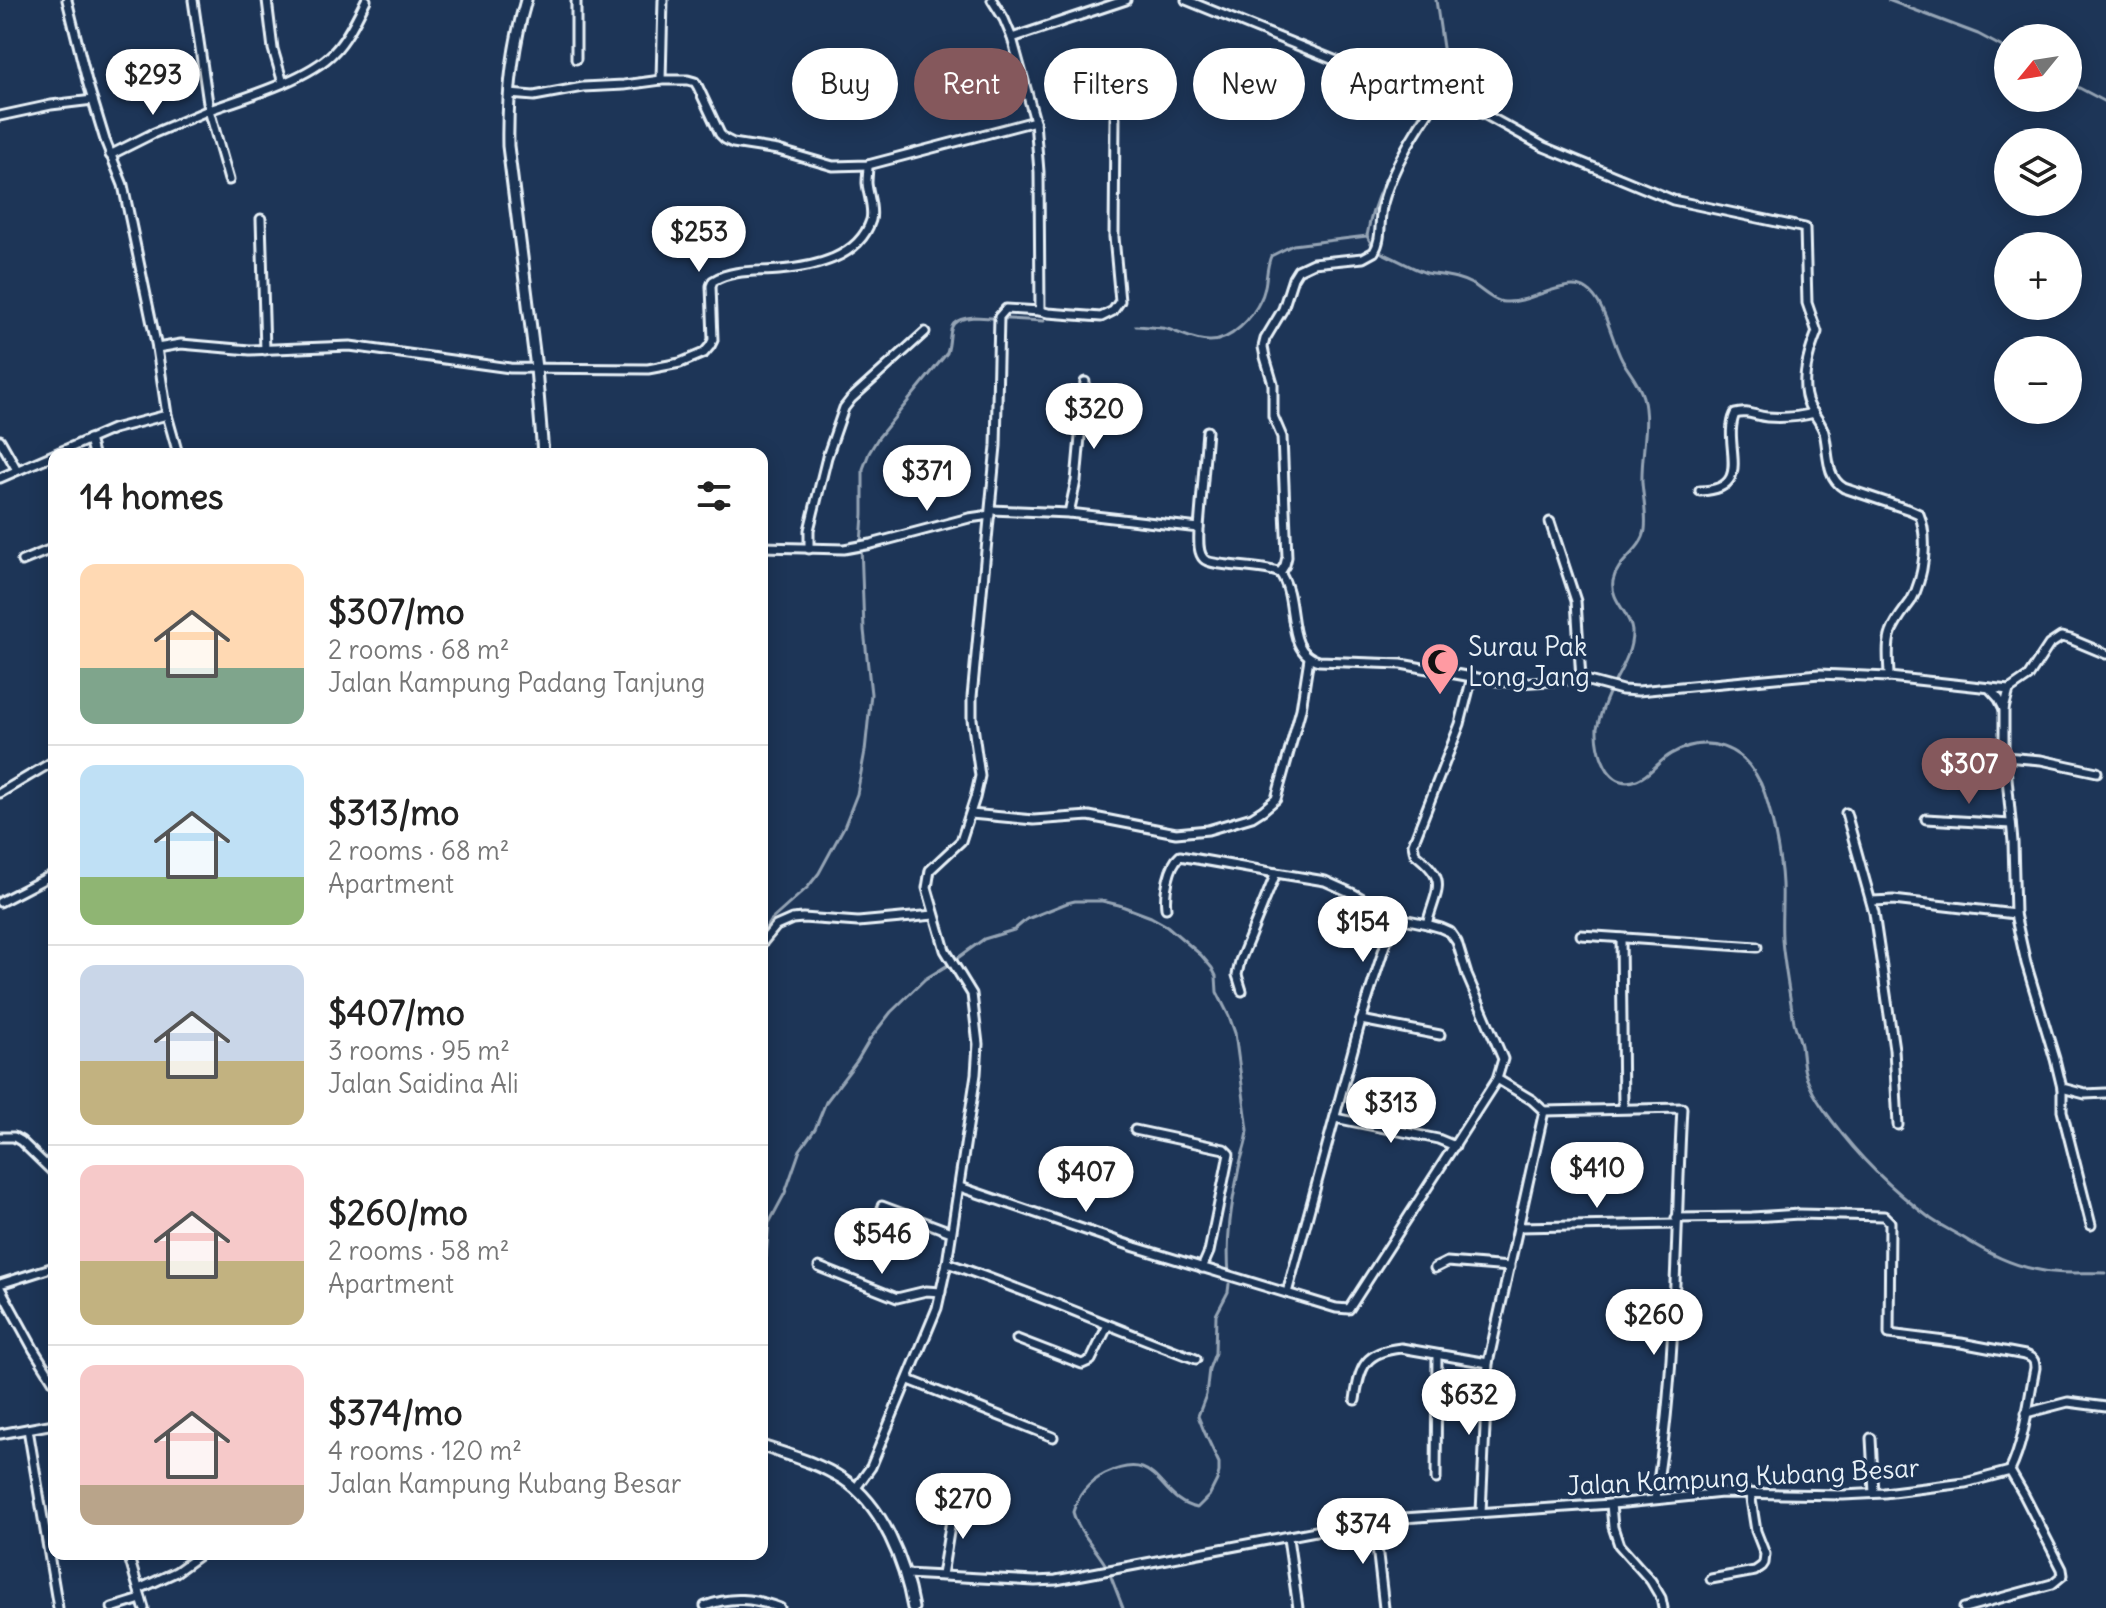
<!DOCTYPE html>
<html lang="en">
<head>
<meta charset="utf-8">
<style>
	:root { --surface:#fff; --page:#f6f6f6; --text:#222; --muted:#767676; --line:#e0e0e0; --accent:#85585c }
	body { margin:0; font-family:Delius,sans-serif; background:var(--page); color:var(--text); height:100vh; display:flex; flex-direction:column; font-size:30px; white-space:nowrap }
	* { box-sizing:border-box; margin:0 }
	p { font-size:26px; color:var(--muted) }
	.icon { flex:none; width:44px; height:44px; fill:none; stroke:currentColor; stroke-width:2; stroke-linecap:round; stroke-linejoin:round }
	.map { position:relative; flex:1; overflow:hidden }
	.sheet { position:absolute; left:48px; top:448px; width:720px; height:1112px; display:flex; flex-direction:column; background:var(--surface); border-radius:16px; box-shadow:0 4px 20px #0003 }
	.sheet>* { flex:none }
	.guide { position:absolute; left:792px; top:48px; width:760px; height:72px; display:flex; gap:16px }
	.needle { width:52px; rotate:240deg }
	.buttons { position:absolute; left:1994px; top:24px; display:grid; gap:16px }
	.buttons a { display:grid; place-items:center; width:88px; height:88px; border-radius:50%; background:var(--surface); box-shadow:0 4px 20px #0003; font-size:40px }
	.price { position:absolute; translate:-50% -68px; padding:0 18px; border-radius:28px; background:#fff; color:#222; font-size:26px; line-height:52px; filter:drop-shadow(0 2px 4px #0008) }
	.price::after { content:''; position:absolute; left:50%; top:48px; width:24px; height:18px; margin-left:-12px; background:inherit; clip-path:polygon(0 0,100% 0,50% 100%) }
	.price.selected { background:var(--accent); color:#fff }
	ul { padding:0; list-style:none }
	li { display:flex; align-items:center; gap:24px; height:200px; padding:0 32px }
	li+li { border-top:2px solid var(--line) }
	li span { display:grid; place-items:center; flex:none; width:224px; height:160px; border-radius:16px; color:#555 }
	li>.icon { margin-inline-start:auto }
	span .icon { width:96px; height:96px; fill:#fffc; stroke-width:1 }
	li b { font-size:34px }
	h2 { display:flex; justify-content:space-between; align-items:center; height:96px; padding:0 32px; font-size:34px }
	.tag { padding:0 28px; border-radius:36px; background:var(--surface); box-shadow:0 4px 20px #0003; font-size:28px; line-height:72px }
	.tag.selected { background:var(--accent); color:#fff }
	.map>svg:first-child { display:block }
</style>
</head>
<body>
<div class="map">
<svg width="2106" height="1608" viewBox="0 0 2106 1608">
	<rect width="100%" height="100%" fill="#1d3557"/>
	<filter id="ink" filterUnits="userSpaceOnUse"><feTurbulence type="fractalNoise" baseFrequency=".0125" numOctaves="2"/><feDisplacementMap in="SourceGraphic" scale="16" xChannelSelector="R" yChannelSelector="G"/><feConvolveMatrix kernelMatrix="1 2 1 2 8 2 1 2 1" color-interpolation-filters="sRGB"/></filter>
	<g filter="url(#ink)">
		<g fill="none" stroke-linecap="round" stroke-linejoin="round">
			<g stroke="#95a4b5" stroke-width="3">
				<path d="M1888 0 1978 34 2008 50"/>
				<path d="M2068 82 2106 102"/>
				<path d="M1373 247 1367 236C1374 191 1401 150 1422 110 1424 104 1425 97 1428 92 1433 82 1444 81 1446 68L1436 0"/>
				<path d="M1382 253C1395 258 1415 270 1427 273 1445 276 1457 276 1474 285 1483 291 1494 302 1505 302 1530 304 1566 276 1587 290 1605 301 1612 342 1622 360 1629 372 1639 383 1643 397 1650 425 1641 453 1642 482 1643 497 1647 514 1645 530 1642 551 1617 560 1613 581 1610 601 1630 612 1632 631 1633 653 1618 674 1609 693 1604 704 1600 716 1597 728 1596 749 1607 791 1637 780 1651 775 1658 761 1671 754 1707 733 1743 746 1761 784 1771 807 1781 858 1782 884 1783 906 1780 928 1783 950 1786 974 1790 998 1794 1022 1796 1030 1799 1037 1801 1045 1803 1060 1803 1073 1810 1086 1816 1100 1824 1110 1833 1122 1860 1159 1894 1191 1931 1219 1941 1226 1952 1231 1962 1237 1984 1251 2008 1264 2034 1269 2058 1275 2081 1272 2106 1273"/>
				<path d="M1136 326C1146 327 1157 327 1167 329 1181 333 1194 341 1209 341 1231 342 1253 317 1261 299 1268 286 1265 270 1271 256L1293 245 1367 236"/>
				<path d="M763 933 770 921 808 887 819 873 844 827 857 794 865 751 871 694 864 630 861 544 863 514V469L869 453 878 438 947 353C954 333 942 320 974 317L1044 321"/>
				<path d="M762 1265 766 1257 769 1223 785 1193 800 1150 815 1129 826 1102 857 1061 870 1039 891 1012 925 979 948 965 984 939 1014 930 1027 919 1067 903 1075 901H1102L1119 905 1151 917 1167 926 1201 955 1212 968 1216 976 1217 992 1229 1016 1235 1033 1248 1130C1247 1145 1240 1158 1238 1173 1231 1207 1226 1239 1229 1274"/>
				<path d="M1105 1564C1094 1546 1078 1531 1073 1512 1078 1495 1089 1482 1105 1474 1161 1447 1156 1500 1197 1508L1209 1496 1217 1480 1219 1472V1463L1204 1431 1198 1416 1206 1395 1209 1369 1215 1353 1216 1315 1228 1292 1229 1284"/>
				<path d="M1111 1577 1123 1608"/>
			</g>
			<defs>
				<g id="minor">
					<path d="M193 0 209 110C244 98 308 79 333 53 346 41 358 16 366 0"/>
					<path d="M267 0 273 49 283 83"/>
					<path d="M576 0V59"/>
					<path d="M1186 0 1418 94 1455 98 1544 147 1673 200 1805 228 1807 303 1817 332C1809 352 1799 384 1809 405 1813 414 1821 422 1824 432 1829 452 1825 477 1844 488L1910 510 1919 514C1929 538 1924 578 1911 601 1904 611 1895 621 1891 633 1886 646 1889 664 1889 677"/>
					<path d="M1012 38 1126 0"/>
					<path d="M661 80 663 0"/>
					<path d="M509 94 534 96 583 87 624 85 661 80H688L695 82 698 87 720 134 725 139 733 143 778 150 833 166 868 165 1035 121"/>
					<path d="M0 116 51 105 93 100"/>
					<path d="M110 155 152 134 209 110 229 180"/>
					<path d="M261 219 265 350"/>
					<path d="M1040 311 1048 313 1101 317 1113 311 1120 301 1114 237 1115 118"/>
					<path d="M157 348 181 344 250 350 350 346 510 368 648 369 680 363 704 353 710 346 713 340 711 286 713 281C733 269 756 272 779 270 814 267 859 258 871 220 874 208 868 195 867 183 867 177 868 171 868 165"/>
					<path d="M167 415 178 454"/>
					<path d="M89 439 93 454"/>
					<path d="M0 440 17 470"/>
					<path d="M0 478 113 429 167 415 157 348 123 185 105 140 87 81 67 0"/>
					<path d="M1700 491C1756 489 1721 444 1735 414 1748 410 1755 416 1767 417 1782 418 1799 417 1814 413"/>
					<path d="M991 510 1069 513 1199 528C1199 538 1197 552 1204 559 1211 567 1263 565 1280 573 1300 600 1283 652 1319 661L1401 664 1488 680 1518 683 1581 679 1622 690 1638 691 1819 674 1889 677 2009 690 2028 677 2049 645 2061 637 2070 639 2106 654"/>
					<path d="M1069 513 1076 481 1085 382"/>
					<path d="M1550 522 1576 601 1581 679"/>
					<path d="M1199 528 1207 431"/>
					<path d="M762 547 844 549 871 544 969 518 990 515"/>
					<path d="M809 549V530L827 457 844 408 851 399 925 332"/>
					<path d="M22 561 54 548"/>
					<path d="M1280 573 1285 565 1287 557 1282 437 1273 416V384L1265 357 1263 347 1265 339 1283 309 1293 278 1298 270 1313 263 1363 258 1374 252C1383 238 1378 219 1383 203 1394 163 1417 129 1439 96"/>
					<path d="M1989 688 1999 699 2004 709"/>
					<path d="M2009 690 2004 709V746L2013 842 2015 914 2026 963 2055 1059 2062 1088 2085 1094 2106 1093"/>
					<path d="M2005 757 2041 760 2097 772"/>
					<path d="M0 793 54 761"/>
					<path d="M1846 813 1874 913 1894 1049 1898 1125"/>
					<path d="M971 814 1034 820 1089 816 1176 833 1208 830 1252 817 1263 810 1276 799 1301 709 1309 658"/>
					<path d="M1926 819 2011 824"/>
					<path d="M1872 901 1893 900 2015 914"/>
					<path d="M0 902 54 874"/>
					<path d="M1166 908C1164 893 1169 865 1180 856L1276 873"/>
					<path d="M1581 935 1757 947"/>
					<path d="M1621 938 1623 1108"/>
					<path d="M762 943 776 926 792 919 803 918 858 922 934 915"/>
					<path d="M1242 991 1237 975 1240 961 1276 873 1325 881 1354 894 1394 917 1427 924C1437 887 1449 881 1415 854L1413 844 1460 724 1472 677"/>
					<path d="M1361 1020 1440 1035"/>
					<path d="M2062 1088V1111L2091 1225"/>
					<path d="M1544 1111 1682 1108C1675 1237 1677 1372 1655 1499"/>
					<path d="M1335 1118 1438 1139 1455 1146"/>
					<path d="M1135 1130 1224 1149 1229 1154 1209 1252 1202 1268"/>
					<path d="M0 1137H14L21 1141 54 1173"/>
					<path d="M960 1187 1135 1247 1336 1308 1349 1309 1497 1079 1503 1059 1467 975 1457 942 1450 932 1441 928 1427 924"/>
					<path d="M882 1206 951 1232"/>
					<path d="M1676 1218 1752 1217 1799 1214 1884 1216 1890 1222 1889 1334 1961 1343 2025 1355C2033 1358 2035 1360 2035 1368 2028 1402 2025 1440 2010 1471"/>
					<path d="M1518 1227 1676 1224"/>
					<path d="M947 1263C1032 1292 1113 1328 1196 1359"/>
					<path d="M819 1267 897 1298 926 1291 941 1292"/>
					<path d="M1435 1268 1447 1262 1510 1267"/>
					<path d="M0 1284 54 1267"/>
					<path d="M0 1288 34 1350 54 1382"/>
					<path d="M1287 1293 1361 1020 1394 917"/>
					<path d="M1017 1339 1082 1364 1091 1360 1108 1325"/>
					<path d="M909 1380 1053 1437"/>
					<path d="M1355 1400C1360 1365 1365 1352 1401 1348L1488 1363"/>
					<path d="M2026 1413 2068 1402 2106 1407"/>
					<path d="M28 1429 58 1608"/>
					<path d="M0 1434 54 1424"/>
					<path d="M1871 1438 1874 1493"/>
					<path d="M1436 1479 1437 1355"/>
					<path d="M856 1488 871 1467 937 1308 947 1263 976 1074 978 1044 972 994 945 950 927 888 930 870 961 841 975 798 980 776 972 719V697L996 446 999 317 1006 309 1040 311 1039 172 1035 121 1012 38 1004 19 992 0"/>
					<path d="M1611 1504 1613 1527 1619 1545 1651 1581 1661 1598 1663 1608"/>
					<path d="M1481 1512 1488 1363 1544 1111 1532 1100 1497 1079"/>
					<path d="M1374 1520 1384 1608"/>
					<path d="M1288 1538 1298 1608"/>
					<path d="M128 1554 144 1608"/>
					<path d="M906 1574 1035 1581 1056 1580 1374 1520 1625 1503 1722 1493 1843 1495 1884 1493 1965 1483 2010 1471"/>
					<path d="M942 1575 954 1502"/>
					<path d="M1711 1579 1755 1571 1762 1566 1764 1563 1765 1554 1756 1531 1750 1493"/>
					<path d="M139 1589 176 1572 201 1554"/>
					<path d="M705 1606C731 1596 753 1598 780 1608"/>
					<path d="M112 1608 141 1599"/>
					<path d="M1964 1608 2052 1584 2063 1575 2062 1569 2024 1495 2010 1471"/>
				</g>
				<g id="tertiary">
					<path d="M526 0C512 48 507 97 508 146L536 368 543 454"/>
					<path d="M762 1446C789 1455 818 1463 843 1479 883 1505 905 1563 913 1608"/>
				</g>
			</defs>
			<use href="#minor" stroke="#e8f1f8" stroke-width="13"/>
			<use href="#tertiary" stroke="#e8f1f8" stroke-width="15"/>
			<use href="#minor" stroke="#1d3557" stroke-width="7"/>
			<use href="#tertiary" stroke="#1d3557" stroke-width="9"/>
		</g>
	</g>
	<defs>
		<symbol id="mosque-pin" viewBox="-11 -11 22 30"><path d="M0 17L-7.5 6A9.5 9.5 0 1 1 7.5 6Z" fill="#ff9aa2" stroke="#1d3557"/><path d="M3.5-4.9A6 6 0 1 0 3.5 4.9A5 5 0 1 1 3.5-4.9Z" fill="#111"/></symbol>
	</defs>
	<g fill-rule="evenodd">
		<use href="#mosque-pin" x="1418" y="640" width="44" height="60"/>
	</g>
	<g text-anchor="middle" stroke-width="7" stroke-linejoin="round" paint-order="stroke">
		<g font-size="26" fill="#e8f1f8" stroke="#1d3557" text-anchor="start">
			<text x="1468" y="656">Surau Pak<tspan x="1468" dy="30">Long Jang</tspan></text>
		</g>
		<g font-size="26" fill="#e8f1f8" stroke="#1d3557">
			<text transform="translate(1743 1477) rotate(-3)" y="9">Jalan Kampung Kubang Besar</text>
		</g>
	</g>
</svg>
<div class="buttons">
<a><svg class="needle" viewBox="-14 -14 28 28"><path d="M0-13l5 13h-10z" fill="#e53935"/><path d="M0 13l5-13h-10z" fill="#767676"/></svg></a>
<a><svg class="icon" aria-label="layers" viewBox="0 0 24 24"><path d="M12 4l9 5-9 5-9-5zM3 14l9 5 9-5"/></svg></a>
<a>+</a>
<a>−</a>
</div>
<b class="price" style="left:153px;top:117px">$293</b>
<b class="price" style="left:699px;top:274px">$253</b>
<b class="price" style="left:1094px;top:451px">$320</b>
<b class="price" style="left:927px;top:513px">$371</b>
<b class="price selected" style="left:1969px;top:806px">$307</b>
<b class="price" style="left:1363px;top:964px">$154</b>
<b class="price" style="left:1391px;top:1145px">$313</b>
<b class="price" style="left:1597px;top:1210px">$410</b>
<b class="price" style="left:1086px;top:1214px">$407</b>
<b class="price" style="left:882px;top:1276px">$546</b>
<b class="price" style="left:1654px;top:1357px">$260</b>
<b class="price" style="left:1469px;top:1437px">$632</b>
<b class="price" style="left:963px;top:1541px">$270</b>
<b class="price" style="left:1363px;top:1566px">$374</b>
<div class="guide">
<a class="tag">Buy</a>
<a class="tag selected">Rent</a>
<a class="tag">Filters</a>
<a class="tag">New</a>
<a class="tag">Apartment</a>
</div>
<section class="sheet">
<h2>14 homes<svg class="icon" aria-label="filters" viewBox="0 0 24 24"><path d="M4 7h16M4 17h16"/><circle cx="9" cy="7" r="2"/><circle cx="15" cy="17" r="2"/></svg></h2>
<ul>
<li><span style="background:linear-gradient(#ffd9b3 65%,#7fa58c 0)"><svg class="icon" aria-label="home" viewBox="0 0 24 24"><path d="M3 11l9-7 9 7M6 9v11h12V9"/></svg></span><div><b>$307/mo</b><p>2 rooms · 68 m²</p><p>Jalan Kampung Padang Tanjung</p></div></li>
<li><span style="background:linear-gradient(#bfe0f5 70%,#8fb573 0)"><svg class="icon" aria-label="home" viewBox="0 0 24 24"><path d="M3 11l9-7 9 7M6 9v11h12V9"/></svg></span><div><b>$313/mo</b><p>2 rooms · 68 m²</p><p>Apartment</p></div></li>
<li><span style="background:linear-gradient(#c9d6e8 60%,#c2b280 0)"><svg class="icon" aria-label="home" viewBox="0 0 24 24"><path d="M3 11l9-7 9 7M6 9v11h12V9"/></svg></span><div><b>$407/mo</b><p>3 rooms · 95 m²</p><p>Jalan Saidina Ali</p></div></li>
<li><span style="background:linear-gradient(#f6c9c9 60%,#c2b280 0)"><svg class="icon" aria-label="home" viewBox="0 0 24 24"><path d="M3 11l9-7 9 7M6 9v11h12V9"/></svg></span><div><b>$260/mo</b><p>2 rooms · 58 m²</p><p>Apartment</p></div></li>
<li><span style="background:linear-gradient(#f6c9c9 75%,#b9a48a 0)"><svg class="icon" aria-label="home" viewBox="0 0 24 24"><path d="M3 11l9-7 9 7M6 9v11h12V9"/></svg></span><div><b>$374/mo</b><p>4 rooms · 120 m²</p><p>Jalan Kampung Kubang Besar</p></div></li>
</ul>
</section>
</div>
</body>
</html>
